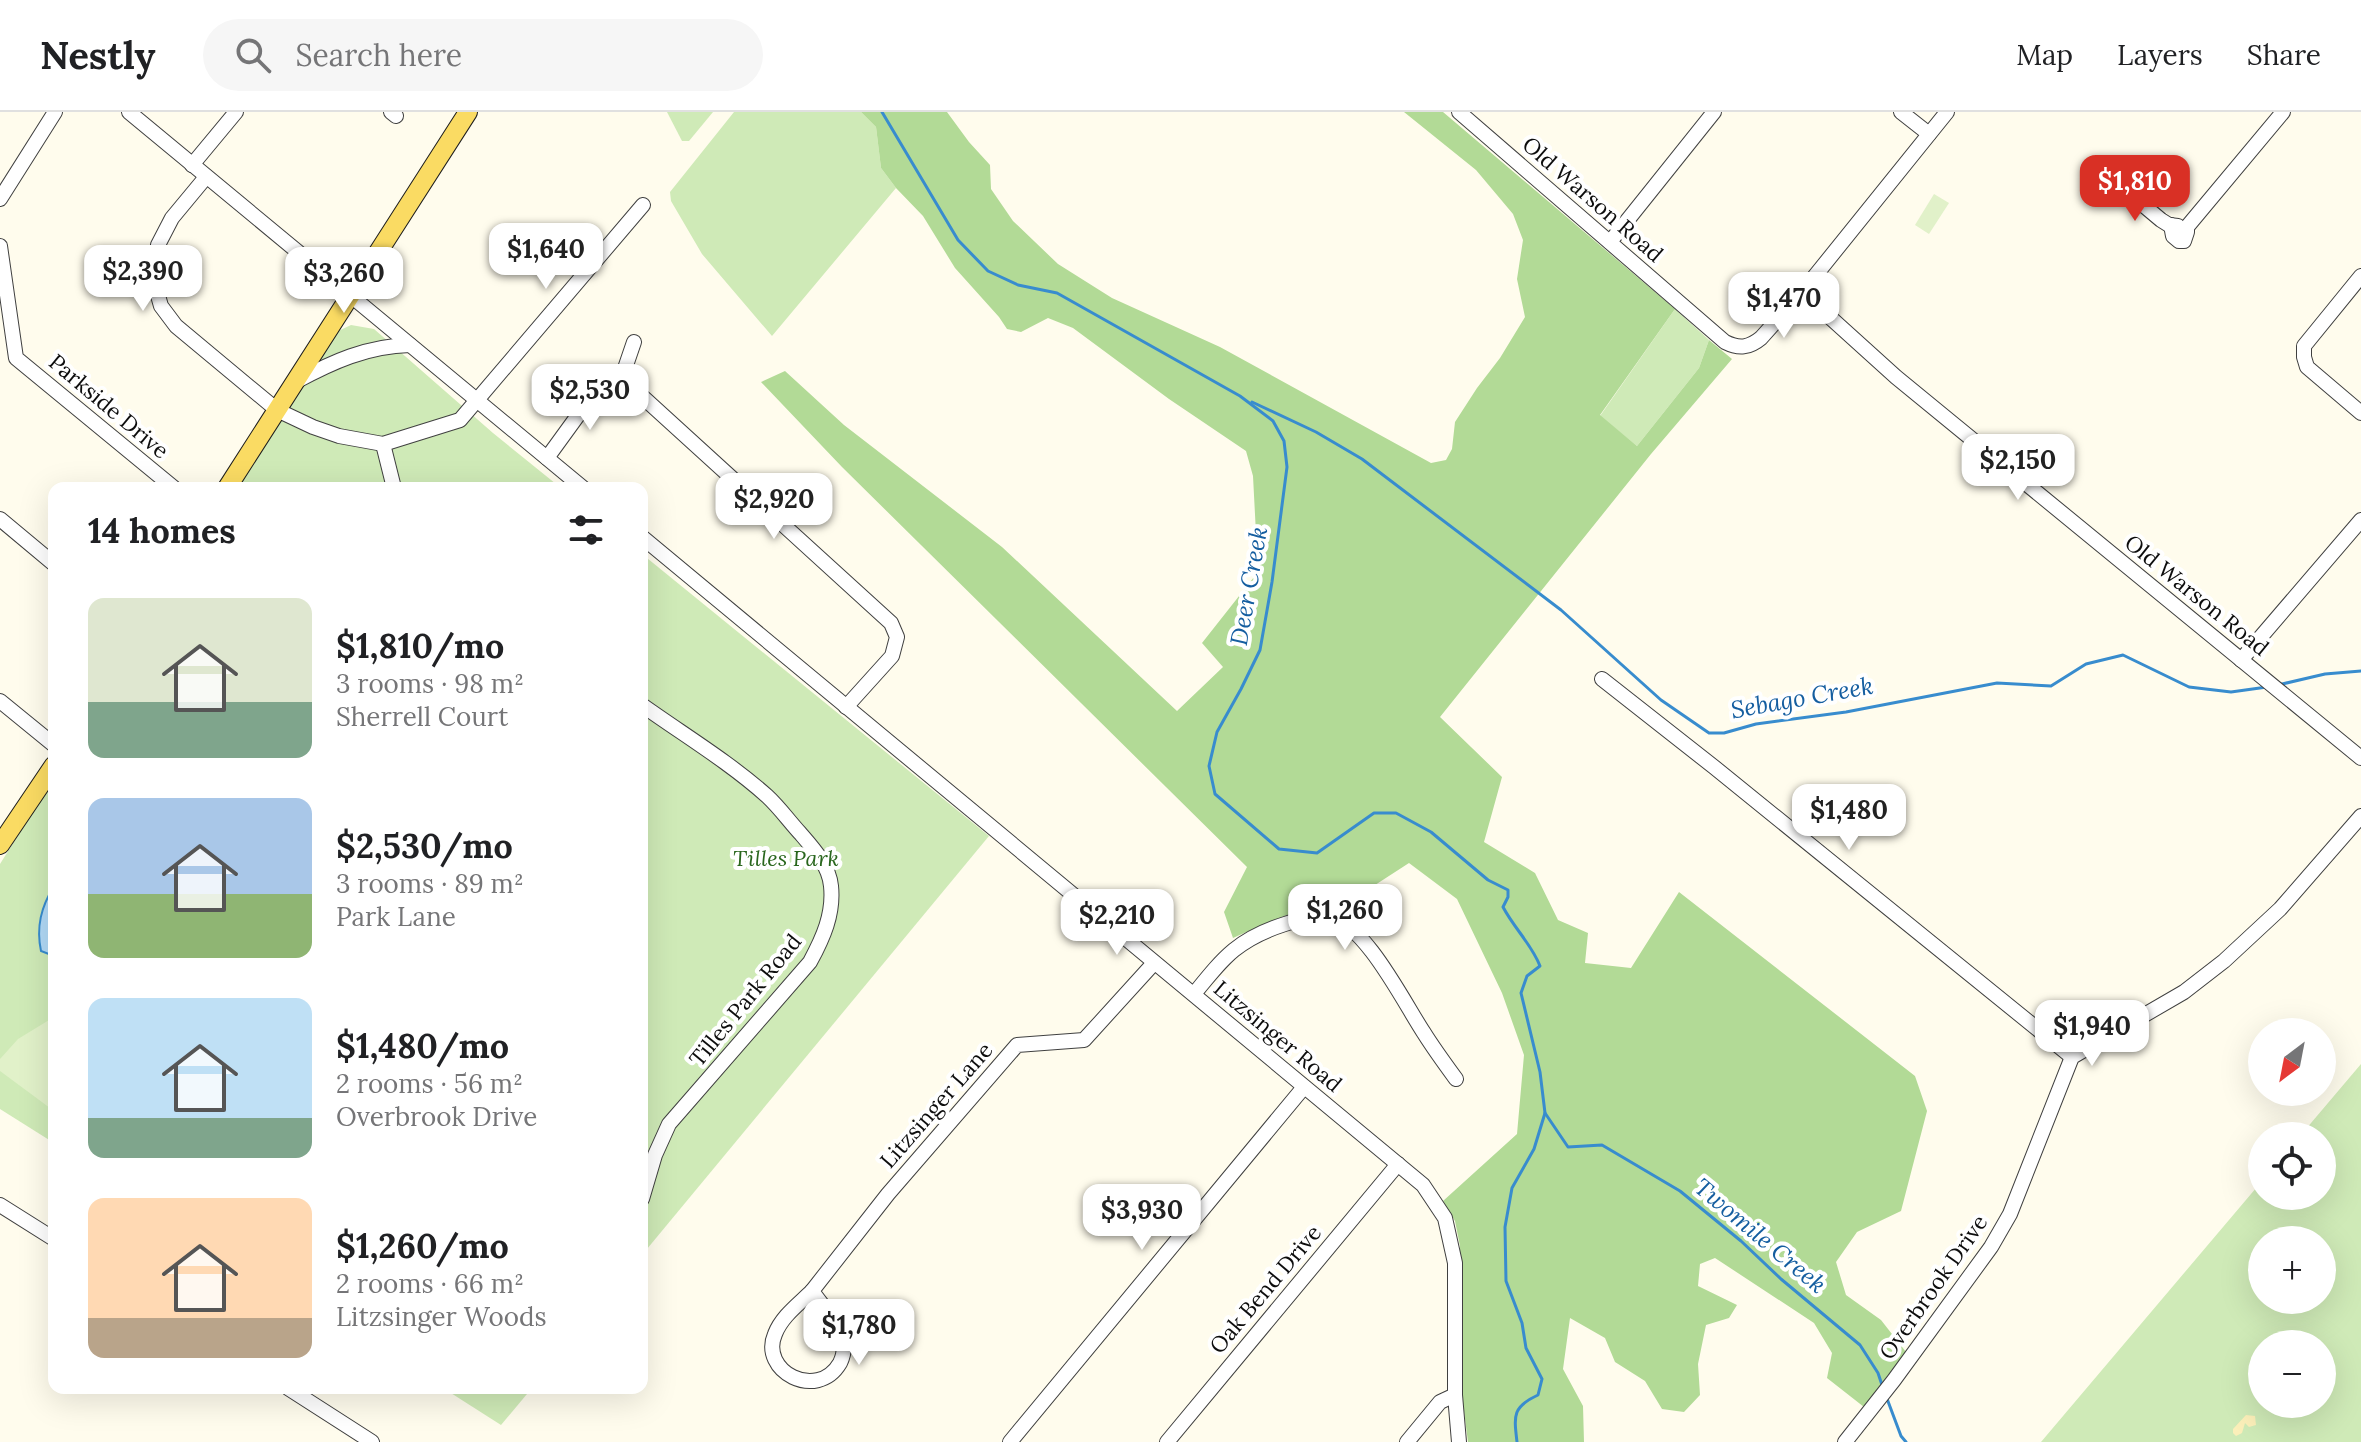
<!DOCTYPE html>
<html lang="en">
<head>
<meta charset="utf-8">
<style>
	:root { --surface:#fff; --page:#f6f6f6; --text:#202124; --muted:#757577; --line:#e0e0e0; --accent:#d93025 }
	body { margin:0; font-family:Lora,serif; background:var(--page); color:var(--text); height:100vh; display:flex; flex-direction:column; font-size:30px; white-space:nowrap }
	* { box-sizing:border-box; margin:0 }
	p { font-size:26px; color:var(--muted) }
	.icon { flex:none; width:44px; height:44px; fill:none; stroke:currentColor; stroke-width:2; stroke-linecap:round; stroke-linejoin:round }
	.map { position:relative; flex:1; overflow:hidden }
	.side { position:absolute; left:48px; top:370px; width:600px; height:912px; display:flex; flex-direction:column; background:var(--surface); border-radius:16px; box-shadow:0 8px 32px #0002 }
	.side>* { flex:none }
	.needle { width:52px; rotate:212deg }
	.tools { position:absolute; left:2248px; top:906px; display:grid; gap:16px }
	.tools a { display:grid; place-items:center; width:88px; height:88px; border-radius:50%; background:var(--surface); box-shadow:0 8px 32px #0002; font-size:40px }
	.price { position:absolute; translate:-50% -68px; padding:0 18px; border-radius:16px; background:#fff; color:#222; font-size:26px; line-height:52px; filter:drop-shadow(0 2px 4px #0008) }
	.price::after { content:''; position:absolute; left:50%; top:48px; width:24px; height:18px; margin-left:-12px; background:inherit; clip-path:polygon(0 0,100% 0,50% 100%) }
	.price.active { background:var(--accent); color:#fff }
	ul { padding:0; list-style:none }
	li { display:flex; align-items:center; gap:24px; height:200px; padding:0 40px }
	li span { display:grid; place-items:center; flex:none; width:224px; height:160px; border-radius:16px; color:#555 }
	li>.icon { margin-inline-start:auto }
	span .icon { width:96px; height:96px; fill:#fffc; stroke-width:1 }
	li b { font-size:34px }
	h2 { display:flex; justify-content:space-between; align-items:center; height:96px; padding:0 40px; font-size:34px }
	header { display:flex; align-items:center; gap:48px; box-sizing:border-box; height:112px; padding:0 40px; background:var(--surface); border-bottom:2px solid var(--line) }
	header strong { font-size:38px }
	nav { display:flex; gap:44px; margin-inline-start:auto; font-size:28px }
	.search { width:560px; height:72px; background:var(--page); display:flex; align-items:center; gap:20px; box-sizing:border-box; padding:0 28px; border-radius:44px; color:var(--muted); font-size:30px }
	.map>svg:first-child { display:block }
</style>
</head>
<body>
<header>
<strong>Nestly</strong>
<div class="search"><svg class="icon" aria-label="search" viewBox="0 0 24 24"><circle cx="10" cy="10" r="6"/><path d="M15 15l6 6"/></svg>Search here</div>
<nav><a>Map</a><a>Layers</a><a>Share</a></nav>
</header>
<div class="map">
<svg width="2361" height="1330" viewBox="0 0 2361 1330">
	<rect width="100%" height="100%" fill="#fffced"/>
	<g fill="#cfeab7" fill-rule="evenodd">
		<path d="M667 0H713L689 29H682Z"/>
		<path d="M734 0H861L876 15 881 56 896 76 772 224 702 142 671 89 670 80Z"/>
		<path d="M1675 197 1709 228 1699 256 1637 334 1600 304Z"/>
		<path d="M351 213 374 217 493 321 561 376H233L332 222Z"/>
		<path d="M642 442 989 724 642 1143Z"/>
		<path d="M54 666V1031L0 997V752Z"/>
		<path d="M2361 952V1330H2041L2262 1069V1084H2322V1024H2300ZM2262 1128H2322V1188H2262ZM2262 1232H2322V1292H2262Z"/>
		<path d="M443 1276H532L501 1313Z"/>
	</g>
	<path fill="#b2da96" d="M861 0H947L969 30 990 53 991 77 1013 109 1058 152 1112 186 1220 235 1431 351 1446 348 1452 337 1455 310 1477 276 1500 246 1525 205 1517 167 1523 128 1513 102 1476 58 1404 0H1443L1675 197 1600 303 1637 334 1699 256 1709 228 1732 247 1651 342 1440 605 1502 665 1484 730 1535 761 1558 808 1588 821 1585 851 1631 856 1679 780 1915 964 1927 999 1901 1099 1857 1120 1836 1150 1846 1183 1881 1208 1906 1240 1864 1295 1827 1266 1832 1241 1814 1211 1715 1146 1700 1152 1698 1174 1737 1193 1729 1206 1706 1213 1698 1252 1700 1283 1684 1300 1662 1297 1645 1269 1615 1250 1605 1226 1570 1206 1563 1257 1583 1294 1584 1330H1468L1461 1276 1460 1134 1455 1109 1443 1089 1517 1022 1524 943 1502 881 1457 787 1409 751 1338 797C1307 788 1263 814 1233 826L1224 800 1247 755 842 355 761 270 785 259 844 313 1002 435 1177 599 1223 555 1202 531 1258 460 1253 364 1246 339 1169 287 1073 216 1048 206 1021 220 1007 217 999 205 955 156 923 104 896 76 881 56 876 15Z"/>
	<path fill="#fbefb9" d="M2246 1303 2255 1304 2256 1313 2249 1315 2245 1311 2242 1321 2236 1324 2233 1321V1317Z"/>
	<g fill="#e1f1c9">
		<path d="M1934 82 1949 91 1929 122 1915 113Z"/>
		<path d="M54 905V999L0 959V947L18 927Z"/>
	</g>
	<path fill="#b2daf7" stroke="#388cce" stroke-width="2" d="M54 774V844L41 839C36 815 41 795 54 774Z"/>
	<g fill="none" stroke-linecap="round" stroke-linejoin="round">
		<g stroke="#388cce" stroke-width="3">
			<path d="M882 0 958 128 988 159 1018 173 1057 181 1240 284 1273 309 1284 329 1287 355 1272 470 1260 538 1241 577 1217 620 1209 654 1215 682 1279 737 1317 741 1374 701H1396L1431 720 1488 768 1508 778V785L1503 795C1514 816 1532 833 1540 854L1527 864 1521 881 1540 960 1545 1001 1534 1037 1512 1076 1505 1115 1506 1169 1522 1211 1526 1236 1542 1267 1538 1283C1512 1295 1514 1304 1517 1330"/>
			<path d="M1252 290 1316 320 1362 347 1561 498 1661 588 1709 621H1724L1756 612 1846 600 1997 571 2051 574 2086 552 2123 543 2189 575 2231 580 2267 575"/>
			<path d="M2278 573 2325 562 2361 559"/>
			<path d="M1545 1001 1568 1035 1602 1033 1680 1079 1741 1129 1781 1167 1860 1233 1878 1261 1882 1273"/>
			<path d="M1886 1284 1901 1324 1906 1330"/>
		</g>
		<defs>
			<g id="minor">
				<path d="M129 0 583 376"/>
				<path d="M391 0 396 4"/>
				<path d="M1459 0 1725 230C1739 237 1749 236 1761 226L1802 180 1947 0"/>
				<path d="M1901 0 1929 22"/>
				<path d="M192 53 236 0"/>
				<path d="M2105 61 2161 108 2169 113 2178 114"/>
				<path d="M206 65 172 106 158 133 155 173 161 194 176 214 277 298 313 315 339 324 383 332 460 308 643 93"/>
				<path d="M0 87 55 0"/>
				<path d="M2171 113 2173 124 2179 129H2184L2187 120V115L2283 0"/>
				<path d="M1610 130 1714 0"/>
				<path d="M0 134 16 246 174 376"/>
				<path d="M2361 164 2304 234V245L2307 255 2361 301"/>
				<path d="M1802 180 1896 265 2361 646"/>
				<path d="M621 268 634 230"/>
				<path d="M295 270C332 250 367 234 410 233"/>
				<path d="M383 332 394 376"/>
				<path d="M547 346 600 273C617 267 619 267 634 277L891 511 897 525 892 544 846 595"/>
				<path d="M0 407 54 452"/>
				<path d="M642 425 1423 1073 1445 1106 1455 1151V1283L1459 1330"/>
				<path d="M2241 548 2361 408"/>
				<path d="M1602 567 1714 655 2072 945"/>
				<path d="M0 589 54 633"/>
				<path d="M642 593C684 623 729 650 767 684 779 695 789 709 800 721 813 736 829 753 831 774 834 802 823 826 810 850L669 1012 655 1043 642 1087"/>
				<path d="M1194 882C1224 845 1238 827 1285 812 1297 808 1315 802 1328 804 1365 811 1404 891 1424 921 1434 937 1445 952 1456 967"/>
				<path d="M0 1093 54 1127"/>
				<path d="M812 1179 888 1082 1017 933 1084 928 1154 851"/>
				<path d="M812 1179C822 1194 842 1213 844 1233 844 1239 843 1245 840 1251 817 1290 759 1259 775 1222 782 1204 799 1192 812 1179Z"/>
				<path d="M288 1276 372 1330"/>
				<path d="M1010 1330 1304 975"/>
				<path d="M1167 1330 1398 1052"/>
				<path d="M1407 1330 1440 1290 1455 1283"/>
				<path d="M1845 1330 1894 1268 1991 1135 2010 1102 2072 945 2184 880 2224 849 2280 797 2361 704"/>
			</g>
			<g id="major">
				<path d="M227 376 468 0"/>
				<path d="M0 733 54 653"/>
			</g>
		</defs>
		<use href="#minor" stroke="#404040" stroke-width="16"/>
		<use href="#major" stroke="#1e1e1e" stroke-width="20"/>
		<use href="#minor" stroke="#fff" stroke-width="14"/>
		<use href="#major" stroke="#fadb63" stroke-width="18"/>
	</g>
	<g text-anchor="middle" stroke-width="8" stroke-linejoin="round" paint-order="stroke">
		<g font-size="22" fill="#0d0d0d" stroke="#fff">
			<text transform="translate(1593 87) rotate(41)" y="8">Old Warson Road</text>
			<text transform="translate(109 294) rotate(40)" y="8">Parkside Drive</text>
			<text transform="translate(2197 483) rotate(39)" y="8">Old Warson Road</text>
			<text transform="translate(745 888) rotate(-51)" y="8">Tilles Park Road</text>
			<text transform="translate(1278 924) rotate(40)" y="8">Litzsinger Road</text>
			<text transform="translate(936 993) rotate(-49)" y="8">Litzsinger Lane</text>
			<text transform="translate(1933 1175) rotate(-55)" y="8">Overbrook Drive</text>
			<text transform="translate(1265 1177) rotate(-50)" y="8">Oak Bend Drive</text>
		</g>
		<g font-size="22" font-style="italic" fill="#29661d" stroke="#fff">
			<text x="786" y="754">Tilles Park</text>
		</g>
		<g font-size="24" font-style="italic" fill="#155ea0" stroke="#fff">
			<text transform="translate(1249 474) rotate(-80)" y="8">Deer Creek</text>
			<text transform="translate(1802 586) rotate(-10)" y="8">Sebago Creek</text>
			<text transform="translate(1760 1124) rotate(40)" y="8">Twomile Creek</text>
		</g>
	</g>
</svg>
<div class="tools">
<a><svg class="needle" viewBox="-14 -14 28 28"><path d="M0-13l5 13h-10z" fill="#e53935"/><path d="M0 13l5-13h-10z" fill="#757577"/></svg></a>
<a><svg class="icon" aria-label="locate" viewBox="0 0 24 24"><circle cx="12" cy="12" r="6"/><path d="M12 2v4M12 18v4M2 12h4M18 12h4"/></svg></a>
<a>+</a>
<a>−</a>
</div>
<b class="price active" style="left:2135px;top:111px">$1,810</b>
<b class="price" style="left:546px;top:179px">$1,640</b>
<b class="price" style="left:143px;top:201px">$2,390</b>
<b class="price" style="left:344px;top:203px">$3,260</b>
<b class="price" style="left:1784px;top:228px">$1,470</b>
<b class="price" style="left:590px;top:320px">$2,530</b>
<b class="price" style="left:2018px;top:390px">$2,150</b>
<b class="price" style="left:774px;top:429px">$2,920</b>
<b class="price" style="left:1849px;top:740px">$1,480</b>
<b class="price" style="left:1345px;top:840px">$1,260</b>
<b class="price" style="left:1117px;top:845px">$2,210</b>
<b class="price" style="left:2092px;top:956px">$1,940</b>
<b class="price" style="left:1142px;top:1140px">$3,930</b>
<b class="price" style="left:859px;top:1255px">$1,780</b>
<section class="side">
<h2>14 homes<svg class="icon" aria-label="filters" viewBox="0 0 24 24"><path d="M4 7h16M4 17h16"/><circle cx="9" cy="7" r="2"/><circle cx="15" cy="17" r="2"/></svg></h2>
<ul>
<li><span style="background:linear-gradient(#dfe7d0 65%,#7fa58c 0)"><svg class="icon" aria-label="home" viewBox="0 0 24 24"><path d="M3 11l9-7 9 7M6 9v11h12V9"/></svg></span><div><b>$1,810/mo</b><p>3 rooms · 98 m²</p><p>Sherrell Court</p></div></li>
<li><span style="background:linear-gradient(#a9c7e8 60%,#8fb573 0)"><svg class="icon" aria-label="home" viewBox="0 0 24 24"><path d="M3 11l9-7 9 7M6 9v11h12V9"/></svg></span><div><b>$2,530/mo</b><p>3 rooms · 89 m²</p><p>Park Lane</p></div></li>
<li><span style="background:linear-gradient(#bfe0f5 75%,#7fa58c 0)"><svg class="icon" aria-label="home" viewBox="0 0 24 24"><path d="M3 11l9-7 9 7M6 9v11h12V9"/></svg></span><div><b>$1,480/mo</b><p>2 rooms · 56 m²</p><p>Overbrook Drive</p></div></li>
<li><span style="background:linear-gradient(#ffd9b3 75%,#b9a48a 0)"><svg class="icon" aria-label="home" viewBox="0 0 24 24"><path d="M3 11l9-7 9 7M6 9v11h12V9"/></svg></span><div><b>$1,260/mo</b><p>2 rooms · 66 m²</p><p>Litzsinger Woods</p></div></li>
</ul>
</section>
</div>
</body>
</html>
